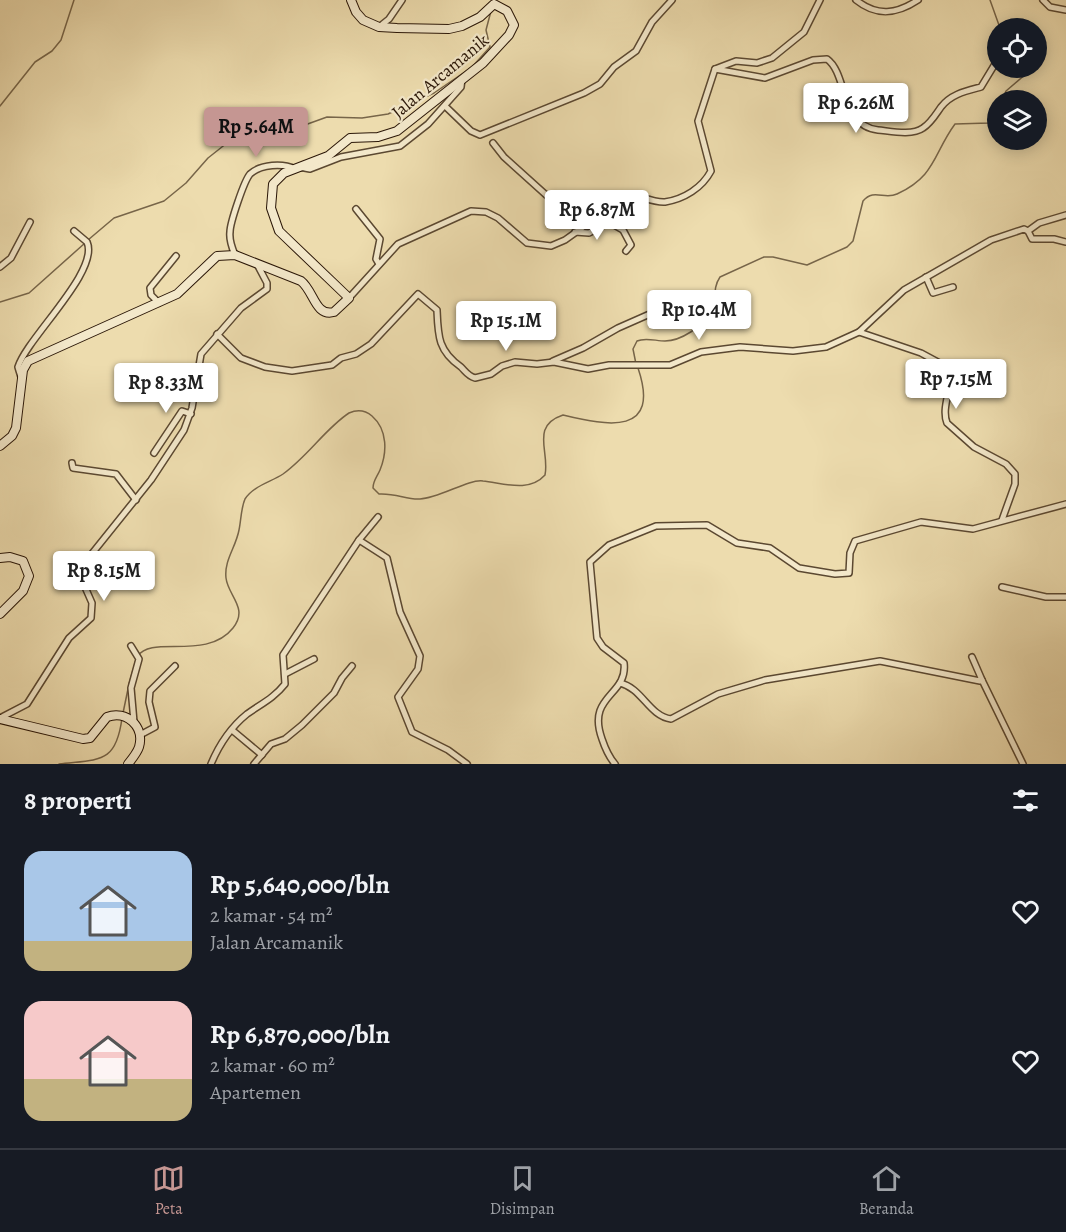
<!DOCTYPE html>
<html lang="id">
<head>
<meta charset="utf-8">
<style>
	:root { --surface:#171b24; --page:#20242c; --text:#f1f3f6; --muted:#9ea1a6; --line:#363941; --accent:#c59692 }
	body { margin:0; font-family:Alegreya,serif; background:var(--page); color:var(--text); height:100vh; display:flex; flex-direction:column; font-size:22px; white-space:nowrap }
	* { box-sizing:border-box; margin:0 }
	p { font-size:20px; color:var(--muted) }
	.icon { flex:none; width:33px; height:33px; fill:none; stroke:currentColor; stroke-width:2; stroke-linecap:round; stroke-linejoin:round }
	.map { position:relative; height:764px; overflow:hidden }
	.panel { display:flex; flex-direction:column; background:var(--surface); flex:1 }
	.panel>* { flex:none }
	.buttons { position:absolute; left:987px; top:18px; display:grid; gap:12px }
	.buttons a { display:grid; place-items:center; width:60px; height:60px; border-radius:50%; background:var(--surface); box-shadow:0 3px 15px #0003; font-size:30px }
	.price { position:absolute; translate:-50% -51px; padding:0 14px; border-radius:6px; background:#fff; color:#222; font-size:20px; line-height:39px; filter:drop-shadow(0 2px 3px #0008) }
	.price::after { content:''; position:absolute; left:50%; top:36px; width:18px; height:14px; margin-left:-9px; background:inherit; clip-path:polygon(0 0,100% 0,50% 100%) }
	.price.active { background:var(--accent); color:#111 }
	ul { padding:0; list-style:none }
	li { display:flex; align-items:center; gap:18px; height:150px; padding:0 24px }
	li span { display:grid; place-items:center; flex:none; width:168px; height:120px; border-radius:18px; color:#555 }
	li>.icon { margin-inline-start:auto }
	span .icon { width:72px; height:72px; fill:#fffc; stroke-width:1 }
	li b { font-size:26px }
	h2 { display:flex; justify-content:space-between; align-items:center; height:72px; padding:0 24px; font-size:26px }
	.menu { display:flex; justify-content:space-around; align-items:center; height:84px; border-top:2px solid var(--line); background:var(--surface); font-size:16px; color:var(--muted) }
	.menu a { display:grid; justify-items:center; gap:3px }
	.menu .active { color:var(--accent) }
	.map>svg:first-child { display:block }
</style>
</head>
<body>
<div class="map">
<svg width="1066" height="764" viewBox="0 0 1066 764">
	<rect width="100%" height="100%" fill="#eddcae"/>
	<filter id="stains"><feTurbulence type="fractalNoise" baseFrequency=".00333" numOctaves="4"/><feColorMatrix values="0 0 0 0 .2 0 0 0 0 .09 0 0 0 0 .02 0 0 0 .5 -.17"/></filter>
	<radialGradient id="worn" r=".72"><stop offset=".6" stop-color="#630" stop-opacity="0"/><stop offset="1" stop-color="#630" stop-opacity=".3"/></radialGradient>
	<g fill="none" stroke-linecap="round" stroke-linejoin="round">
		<g stroke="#776549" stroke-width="1.5">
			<path d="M990 0 1000 28"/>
			<path d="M1002 100 1006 91 1027 73 1025 68"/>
			<path d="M0 106 35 62 52 51 61 40 74 0"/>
			<path d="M88 240 114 218 164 201 186 183 208 158 232 139 291 130 327 117 362 118 388 114 434 93 472 67 490 47 486 30 491 11"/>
			<path d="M0 302 29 293 85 243"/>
			<path d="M636 364 633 349 637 341C645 337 656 341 665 341 681 341 703 326 712 312 718 303 711 290 720 277L764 257H773L807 265 847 247 853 241 863 201C874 188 884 200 897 194 936 176 933 154 955 124L989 123 998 110"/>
			<path d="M138 656C151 635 207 661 233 628 249 608 228 596 226 578 224 560 236 547 239 530 241 521 241 508 245 499 253 486 271 482 283 474 308 456 326 428 349 413 358 409 365 410 372 416 388 430 387 453 380 470 377 477 373 481 373 488L379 494C396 493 407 500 420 499 440 498 468 479 483 481 503 483 529 493 545 475 550 452 530 426 563 415 608 426 661 436 638 368"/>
			<path d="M129 684 136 660"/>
			<path d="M123 713 128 689"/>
			<path d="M59 764C100 759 116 764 122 718"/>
		</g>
		<defs>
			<g id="street">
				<path d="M856 0C877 17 897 14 918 0"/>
				<path d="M1043 0 1050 7 1066 10"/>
				<path d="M379 27 389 19 402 0"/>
				<path d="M715 69 765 78 813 60 827 59C848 74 840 126 878 130 890 131 912 136 923 128 931 123 936 114 941 107 951 94 966 91 981 87L998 59"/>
				<path d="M445 106 471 131 480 135 584 93 600 84 614 67 636 51 652 22 672 0"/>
				<path d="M493 143 504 157 575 221 586 225"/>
				<path d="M299 167 310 169 341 157 400 146 428 124 461 87 462 79"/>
				<path d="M356 209 380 239 376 259 379 264"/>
				<path d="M1028 231 1032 239H1054L1066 242"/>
				<path d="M575 232 589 233 609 222 623 230 631 245 626 251"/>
				<path d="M235 255C232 248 229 240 230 232 230 223 244 181 250 174 261 164 283 163 295 169"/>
				<path d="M0 267 11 258 30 222"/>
				<path d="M926 277 933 293 953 287"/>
				<path d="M349 298 398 244 471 211 486 212 498 218 527 243 551 246 565 240 586 225 605 218 633 195C642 197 656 203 665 202 684 199 702 188 711 171L698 121 715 69 736 61 757 63 772 58 804 32 820 0"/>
				<path d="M159 303 151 295 150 288 176 256"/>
				<path d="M859 332 921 353 947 367C956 384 940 405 947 423L974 447 1006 464 1015 474V484L1002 520"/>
				<path d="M217 334 241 358 265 367 292 371 332 365 341 358 356 354 371 344 418 294 437 310C438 336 438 351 461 367 466 372 468 376 475 378L491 374 502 366 515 362 537 364 554 362 588 369 609 365H670L701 352 740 347 793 351 826 347 859 332 904 290 991 240 1024 229 1028 231 1039 223 1066 215"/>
				<path d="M553 361 583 348 618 328 677 302"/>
				<path d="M21 377 18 367C27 338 100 271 87 242L74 231"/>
				<path d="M154 453 182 411 191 414"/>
				<path d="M72 463 73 468 116 474 136 500"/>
				<path d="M359 540 378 517"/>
				<path d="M1002 587 1046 597H1066"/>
				<path d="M131 646 139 659 131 688 134 722"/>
				<path d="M285 674 314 659"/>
				<path d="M982 680 1023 764"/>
				<path d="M620 683C642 688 649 716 671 719L718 694 765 680 880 661 980 681 982 680 972 657"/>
				<path d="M0 718 27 704 69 638 91 618 92 603 81 578 86 561 151 480 184 430 192 408 201 354 241 308 267 289V283L257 264"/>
				<path d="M232 730 262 755"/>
				<path d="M140 735 155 727 149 702 150 691 175 666"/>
				<path d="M211 764C219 745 231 727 247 714 261 704 274 698 285 684L283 655 359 540 387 558 400 612 420 656 418 669 398 697 412 732 448 750 467 764"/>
				<path d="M254 764 271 744 285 739 302 725 334 693 342 678 352 666"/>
				<path d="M615 764C609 757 605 748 602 739 586 695 628 696 624 663L603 647 597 638 590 562 609 545 656 526 707 525 737 543 770 548 799 568 835 574 849 573 850 553 855 541 921 522 973 529 1066 504"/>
			</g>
			<g id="secondary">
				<path d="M0 446 12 436 16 428 23 370 28 361 177 294 217 256 235 255 301 281C314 291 315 317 334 312L349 298 279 231 271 208 273 184 284 173 328 156 350 138 378 137 397 131 483 63 509 35 514 25 507 11 494 4 480 17 462 26 449 29 397 28 379 27 363 20 356 12 351 0"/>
				<path d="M0 558 10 557 23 561 29 576 23 591 0 614"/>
				<path d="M0 719 83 739 90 738 107 717C126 710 145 726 139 747 137 753 132 759 128 764"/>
			</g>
		</defs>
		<use href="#street" stroke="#5b4831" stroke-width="8"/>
		<use href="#secondary" stroke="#2a1607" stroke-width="10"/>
		<use href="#street" stroke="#f3e8ca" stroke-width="5"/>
		<use href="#secondary" stroke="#f3e8ca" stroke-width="8"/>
	</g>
	<g text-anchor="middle" stroke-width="4.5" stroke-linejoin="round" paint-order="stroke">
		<g font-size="18" fill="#2a1607" stroke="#f3e8ca">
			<text transform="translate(440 76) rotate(-40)" y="6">Jalan Arcamanik</text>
		</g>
	</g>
	<rect width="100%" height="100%" filter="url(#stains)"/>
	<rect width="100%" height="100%" fill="url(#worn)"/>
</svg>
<div class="buttons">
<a><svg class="icon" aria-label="locate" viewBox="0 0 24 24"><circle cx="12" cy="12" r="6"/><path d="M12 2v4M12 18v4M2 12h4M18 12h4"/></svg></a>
<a><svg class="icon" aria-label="layers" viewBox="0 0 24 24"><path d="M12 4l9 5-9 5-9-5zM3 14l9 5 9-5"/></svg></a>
</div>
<b class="price" style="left:856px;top:134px">Rp 6.26M</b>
<b class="price active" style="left:256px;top:158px">Rp 5.64M</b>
<b class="price" style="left:597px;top:241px">Rp 6.87M</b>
<b class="price" style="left:699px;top:341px">Rp 10.4M</b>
<b class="price" style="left:506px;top:352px">Rp 15.1M</b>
<b class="price" style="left:956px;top:410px">Rp 7.15M</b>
<b class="price" style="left:166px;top:414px">Rp 8.33M</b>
<b class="price" style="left:104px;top:602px">Rp 8.15M</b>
</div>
<section class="panel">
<h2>8 properti<svg class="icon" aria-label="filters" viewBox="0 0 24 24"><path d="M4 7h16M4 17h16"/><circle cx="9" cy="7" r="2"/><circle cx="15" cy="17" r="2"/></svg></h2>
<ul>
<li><span style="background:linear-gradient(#a9c7e8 75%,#c2b280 0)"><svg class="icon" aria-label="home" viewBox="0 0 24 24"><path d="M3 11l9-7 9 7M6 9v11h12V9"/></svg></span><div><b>Rp 5,640,000/bln</b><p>2 kamar · 54 m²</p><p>Jalan Arcamanik</p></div><svg class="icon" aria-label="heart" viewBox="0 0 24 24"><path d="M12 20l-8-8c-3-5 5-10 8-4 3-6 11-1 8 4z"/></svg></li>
<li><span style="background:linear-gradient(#f6c9c9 65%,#c2b280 0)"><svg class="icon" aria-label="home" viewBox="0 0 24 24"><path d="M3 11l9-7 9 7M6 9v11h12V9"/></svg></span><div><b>Rp 6,870,000/bln</b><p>2 kamar · 60 m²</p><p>Apartemen</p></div><svg class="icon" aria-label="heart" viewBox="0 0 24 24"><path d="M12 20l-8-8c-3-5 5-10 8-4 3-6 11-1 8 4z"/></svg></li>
</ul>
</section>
<nav class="menu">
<a class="active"><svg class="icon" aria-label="map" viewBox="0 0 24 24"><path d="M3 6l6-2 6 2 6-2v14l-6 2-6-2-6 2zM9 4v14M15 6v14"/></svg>Peta</a>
<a><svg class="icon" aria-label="saved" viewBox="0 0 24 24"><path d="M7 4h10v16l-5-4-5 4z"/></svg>Disimpan</a>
<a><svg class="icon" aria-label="home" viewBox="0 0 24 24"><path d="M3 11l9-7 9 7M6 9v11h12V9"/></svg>Beranda</a>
</nav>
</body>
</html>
